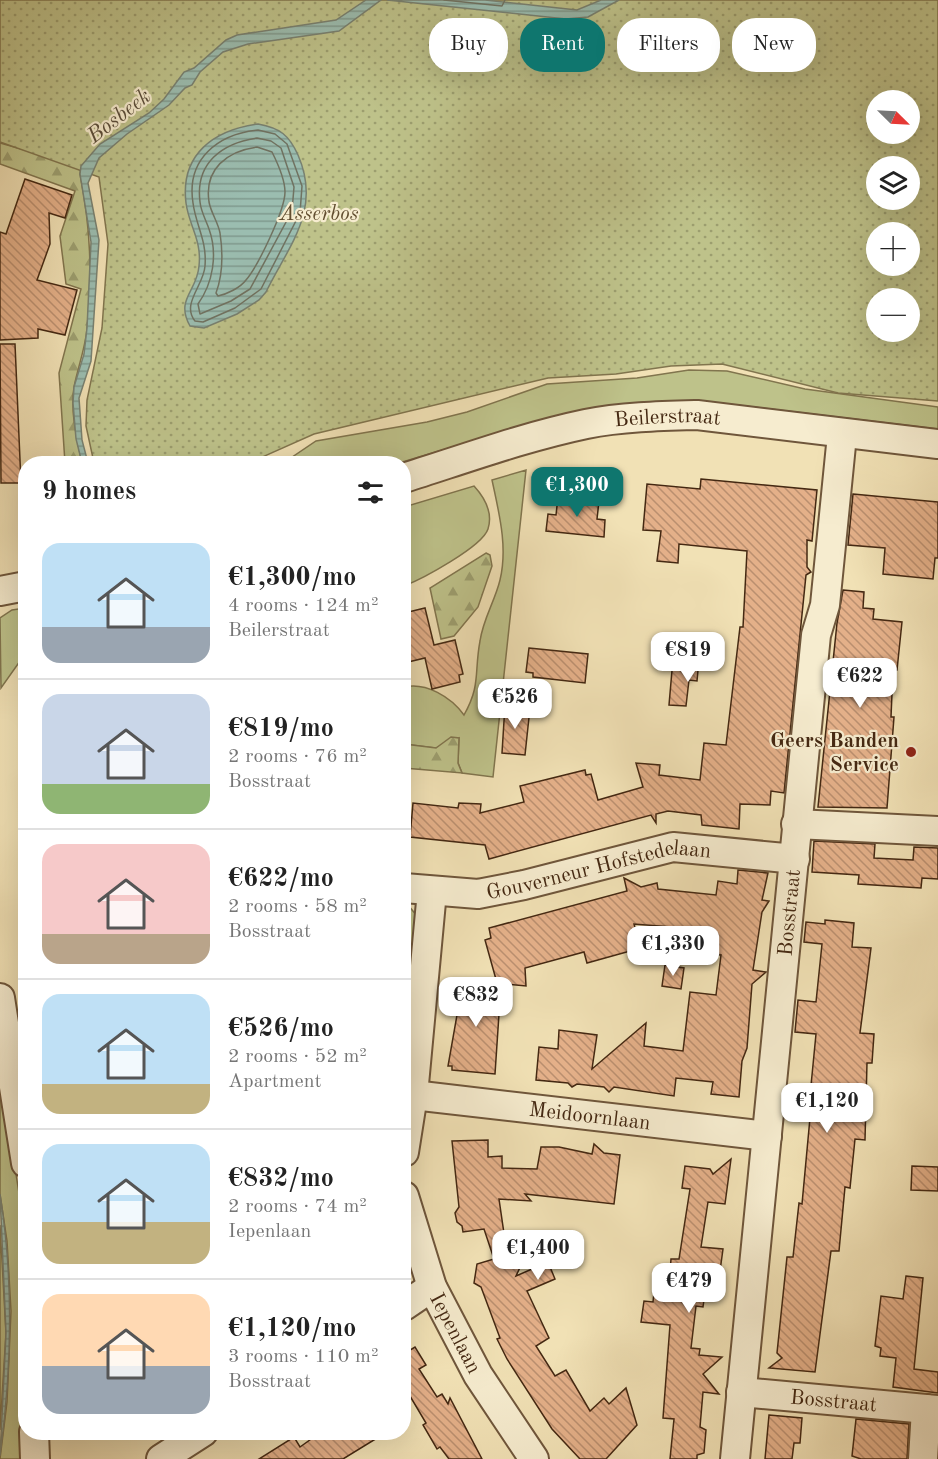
<!DOCTYPE html>
<html lang="en">
<head>
<meta charset="utf-8">
<style>
	:root { --surface:#fff; --page:#f6f6f6; --text:#222; --muted:#767676; --line:#e0e0e0; --accent:#0f766e }
	body { margin:0; font-family:"Old Standard TT",serif; background:var(--page); color:var(--text); height:100vh; display:flex; flex-direction:column; font-size:22px; white-space:nowrap }
	* { box-sizing:border-box; margin:0 }
	p { font-size:20px; color:var(--muted) }
	.icon { flex:none; width:33px; height:33px; fill:none; stroke:currentColor; stroke-width:2; stroke-linecap:round; stroke-linejoin:round }
	.map { position:relative; flex:1; overflow:hidden }
	.panel { position:absolute; left:18px; top:456px; width:393px; height:984px; display:flex; flex-direction:column; background:var(--surface); border-radius:24px; box-shadow:0 6px 24px #0002 }
	.panel>* { flex:none }
	.hud { position:absolute; left:429px; top:18px; width:418px; height:54px; display:flex; gap:12px }
	.needle { width:39px; rotate:114deg }
	.buttons { position:absolute; left:866px; top:90px; display:grid; gap:12px }
	.buttons a { display:grid; place-items:center; width:54px; height:54px; border-radius:50%; background:var(--surface); box-shadow:0 6px 24px #0002; font-size:30px }
	.price { position:absolute; translate:-50% -51px; padding:0 14px; border-radius:12px; background:#fff; color:#222; font-size:20px; line-height:39px; filter:drop-shadow(0 2px 3px #0008) }
	.price::after { content:''; position:absolute; left:50%; top:36px; width:18px; height:14px; margin-left:-9px; background:inherit; clip-path:polygon(0 0,100% 0,50% 100%) }
	.price.selected { background:var(--accent); color:#fff }
	ul { padding:0; list-style:none }
	li { display:flex; align-items:center; gap:18px; height:150px; padding:0 24px }
	li+li { border-top:2px solid var(--line) }
	li span { display:grid; place-items:center; flex:none; width:168px; height:120px; border-radius:18px; color:#555 }
	li>.icon { margin-inline-start:auto }
	span .icon { width:72px; height:72px; fill:#fffc; stroke-width:1 }
	li b { font-size:26px }
	h2 { display:flex; justify-content:space-between; align-items:center; height:72px; padding:0 24px; font-size:26px }
	.tag { padding:0 21px; border-radius:24px; background:var(--surface); box-shadow:0 6px 24px #0002; font-size:21px; line-height:54px }
	.tag.selected { background:var(--accent); color:#fff }
	.map>svg:first-child { display:block }
</style>
</head>
<body>
<div class="map">
<svg width="938" height="1459" viewBox="0 0 938 1459">
	<defs>
		<pattern id="forest-firs" width="22" height="20" patternUnits="userSpaceOnUse" patternTransform="scale(1.5)"><rect width="22" height="20" fill="#bec28a"/><path d="M5 1l3.5 6h-7zM16 11l3.5 6h-7z" fill="#9c9e6f"/></pattern>
		<pattern id="park-dots" width="8" height="8" patternUnits="userSpaceOnUse" patternTransform="scale(1.5)"><rect width="8" height="8" fill="#bec28a"/><path d="M2 2h.1M6 6h.1" fill="none" stroke="#9c9e6f" stroke-width="1.8" stroke-linecap="round"/></pattern>
		<pattern id="water-rules" width="6" height="5" patternUnits="userSpaceOnUse" patternTransform="scale(1.5)"><rect width="6" height="5" fill="#9bbdb0"/><path d="M0 2.5h6" fill="none" stroke="#809a8e"/></pattern>
		<pattern id="building-back-hatch" width="6" height="6" patternUnits="userSpaceOnUse" patternTransform="scale(1.5)"><rect width="6" height="6" fill="#e4b089"/><path d="M-1 5l2 2M0 0l6 6M5-1l2 2" fill="none" stroke="#ba8f6f"/></pattern>
	</defs>
	<rect width="100%" height="100%" fill="#f1e1b5"/>
	<filter id="stains"><feTurbulence type="fractalNoise" baseFrequency=".00333" numOctaves="4"/><feColorMatrix values="0 0 0 0 .2 0 0 0 0 .09 0 0 0 0 .02 0 0 0 .5 -.17"/></filter>
	<radialGradient id="worn" r=".72"><stop offset=".6" stop-color="#630" stop-opacity="0"/><stop offset="1" stop-color="#630" stop-opacity=".3"/></radialGradient>
	<g fill="#bec28a" stroke="#81754e" stroke-width="1.5">
		<path d="M689 370 727 371 805 389 938 407V429L719 403 644 402 560 415 399 463 282 464 316 441 427 422 467 412 547 384 637 378Z"/>
		<path d="M526 470 493 777 462 773 458 763 459 738 436 748 404 744V687C426 682 451 697 464 715 481 685 474 673 480 641 483 619 495 601 500 580 508 547 499 513 492 480Z"/>
		<path d="M474 486C485 498 493 513 488 529 482 547 422 579 404 586 404 571 409 561 409 547L404 539V507Z"/>
		<path d="M25 608V654L1 688 0 618 12 610Z"/>
		<path d="M404 900 417 916 404 1062Z"/>
		<path d="M0 1073 25 1231 26 1459H0L7 1402 11 1311 7 1241 0 1194Z"/>
		<path d="M0 1225 6 1333 0 1430Z"/>
	</g>
	<g fill="url(#forest-firs)" stroke="#81754e" stroke-width="1.5">
		<path d="M0 143 81 166 80 174C91 230 92 272 87 329 85 349 78 367 74 387 70 412 77 439 82 463H65L59 373 81 289 66 284 60 236 75 191 0 164Z"/>
		<path d="M486 553 490 555 492 566 478 607 454 636 441 639 430 588Z"/>
		<path d="M451 737 459 738 458 763 462 773 404 768V744L436 748Z"/>
	</g>
	<path fill="url(#park-dots)" stroke="#81754e" stroke-width="1.5" fill-rule="evenodd" d="M0 0H938V401L838 393 722 364 671 366 616 374 548 378 314 434 249 463H94L86 426 87 400 102 328 108 244 99 177 0 142ZM876 100H909V134H876ZM876 166H909V200H876ZM876 232H909V266H876ZM876 298H909V332H876Z"/>
	<g fill="url(#water-rules)" stroke="#788171" stroke-width="1.5">
		<path d="M366 0H381L339 31 248 44 223 52 200 72 192 85 185 88 169 105 127 134 99 158 88 183 99 240 91 361 79 398 82 440 88 463H82L76 439 73 403 74 387 84 354 87 328 91 242 80 174 81 166 100 144 149 113 164 99 184 72 194 68 226 40 237 35 336 20Z"/>
		<path d="M387 0H485L577 10 601 0H619L588 17 566 19Z"/>
		<path d="M258 124C280 128 289 135 298 155 322 210 289 245 266 292L259 300 237 314 204 328 190 326C175 299 197 292 199 266 202 240 189 226 186 203 180 154 214 130 258 124Z"/>
		<path d="M0 1194C14 1281 12 1368 0 1456L6 1333Z"/>
	</g>
	<g fill="none" stroke-linecap="round" stroke-linejoin="round">
		<g stroke="#707261" stroke-width="1.5">
			<path d="M444 0 502 6 505 0"/>
			<path d="M258 130 275 134 287 144 302 186 300 213 261 289 235 308 203 322 195 321C181 304 204 285 205 266 207 240 196 226 193 203 186 159 218 134 258 130Z"/>
			<path d="M257 138 271 141 281 148 294 187 292 211 250 289 231 301 200 314 198 304C213 283 218 254 209 229 206 220 201 212 200 202 195 163 222 143 257 138Z"/>
			<path d="M257 147 272 152C278 164 285 179 285 192 285 210 258 266 246 280 240 288 227 294 218 296L216 293C223 274 223 253 220 233 218 222 211 213 209 202 204 169 227 151 257 147Z"/>
		</g>
	</g>
	<g fill="url(#building-back-hatch)" stroke="#442812" stroke-width="1.5">
		<path d="M25 179 72 195 65 218 49 213 50 244 37 280 77 290 65 335 38 329V338L0 340V232L6 234Z"/>
		<path d="M0 344H15L21 483H1Z"/>
		<path d="M701 479 817 490 812 541 807 540V567L811 572 806 575 784 793 771 791 770 805 740 804 739 829 702 825 701 815 668 811 656 814V823L651 815 489 859 485 845 410 837 413 803 458 808 459 803 481 804 480 813 524 802 520 786 585 770 586 775 591 774 598 800 643 787 636 763 660 765 659 775 700 780 704 743 726 745 740 627H743L747 551 679 544 678 563 657 561 661 531 643 530 647 484 700 489Z"/>
		<path d="M853 494 938 502V558H935L933 579 883 574 885 548 848 545Z"/>
		<path d="M558 497 599 501 597 519 605 520 604 537 546 531 548 514 556 515Z"/>
		<path d="M843 590 864 592 863 608 874 609 873 619 902 622 897 670H893L891 717H894L887 808 818 807 837 623Z"/>
		<path d="M425 608 434 645 455 640 463 674 459 675 460 682 432 689 425 658 404 663V613Z"/>
		<path d="M529 648 588 654 585 683 533 677V673L526 672Z"/>
		<path d="M676 657 699 659 697 681 689 680 686 706 669 705 673 659Z"/>
		<path d="M505 705 530 708 525 755 502 753Z"/>
		<path d="M814 841 875 844 874 858 913 860 914 847 938 848V879L922 878 921 888 858 884 859 875 812 872Z"/>
		<path d="M738 870 768 873 762 900 769 901 762 912 753 970 766 972 752 984 747 1048 742 1061 739 1097 711 1094 713 1082 676 1078 674 1096 614 1087 609 1092 604 1087 577 1084 572 1087 568 1083 536 1080 539 1047 558 1049 559 1030 597 1035 592 1069 646 1023 644 1046 683 1051 690 992 716 995 721 955 707 954 710 930 634 924 641 948 587 963 584 952 525 968 526 986 497 983 485 940 491 938 489 928 627 891 624 878 641 887 657 883 658 889 716 895 718 881 737 884Z"/>
		<path d="M825 920 854 923 852 947 871 948 860 1033 874 1034 872 1063H867L865 1140 855 1139 850 1188 845 1187 839 1251H831L815 1372 769 1368 782 1358 777 1353 787 1257H793L799 1203 802 1204 811 1107 809 1106 816 1034 795 1032 798 1000 816 1002 822 944 804 942 806 922 825 924Z"/>
		<path d="M665 965 684 968 681 989 662 986Z"/>
		<path d="M460 980 501 984 495 1074 452 1070V1066H448L457 1015 448 1009 458 1005Z"/>
		<path d="M488 1140V1157L502 1156V1168L537 1169 541 1147H559L592 1154 594 1144 604 1153 620 1155 614 1204 525 1194 531 1201 499 1199 507 1254 512 1264 523 1261 516 1276 548 1262 555 1279 527 1291 549 1338 536 1346 555 1376 566 1370 590 1411 604 1398 609 1404 626 1388 637 1425 606 1459H580L552 1429 507 1359 497 1339 500 1338 481 1287 474 1283 477 1264 494 1259 484 1229 463 1232 462 1226 457 1222 455 1213 459 1207 452 1141Z"/>
		<path d="M731 1159 725 1204 708 1202 701 1247 723 1249 720 1271 708 1270 703 1307 696 1306 691 1348 700 1349 699 1355 722 1357 703 1374 719 1394 703 1392 700 1427 706 1430 704 1453 697 1455V1459H670L674 1419 663 1418 670 1325 641 1322 644 1301 653 1302 655 1283 669 1285 671 1259H679L690 1189 682 1188 685 1166 710 1169 713 1174Z"/>
		<path d="M912 1166 938 1167V1191L911 1190Z"/>
		<path d="M906 1276 923 1278 914 1369 938 1372V1393L893 1387 896 1358 880 1356 881 1348 875 1346 881 1296 903 1299Z"/>
		<path d="M404 1347 407 1352 415 1347 426 1365 419 1369 437 1397 442 1394 448 1404 450 1398 482 1459H449L440 1447 437 1449 423 1425 426 1423 404 1386Z"/>
		<path d="M769 1415 802 1418 800 1443H794L792 1459H765Z"/>
		<path d="M856 1419 909 1424 907 1459H861L852 1456Z"/>
		<path d="M321 1432H387L343 1459H259L294 1437 300 1447Z"/>
	</g>
	<g fill="none" stroke-linecap="round" stroke-linejoin="round">
		<defs>
			<g id="minor">
				<path id="s1" d="M404 478C464 459 524 437 586 424 621 417 661 416 697 415L938 444"/>
				<path d="M0 591 26 586"/>
				<path d="M796 824 938 831"/>
				<path id="s2" d="M404 888 478 894 524 885 673 847 795 859"/>
				<path d="M0 998 26 1163"/>
				<path id="s3" d="M413 1095 767 1136"/>
				<path d="M404 1152 413 1095 432 891"/>
				<path id="s4" d="M404 1196 432 1287 478 1375 534 1459"/>
				<path d="M404 1306 432 1287"/>
				<path id="s5" d="M741 1392 938 1410"/>
				<path d="M34 1432 35 1459"/>
				<path d="M161 1459 203 1432"/>
				<path id="s6" d="M735 1459 816 635 825 605 842 435"/>
				<path d="M923 1459 926 1409"/>
			</g>
		</defs>
		<use href="#minor" stroke="#6f563b" stroke-width="32"/>
		<use href="#minor" stroke="#f6eccf" stroke-width="28"/>
	</g>
	<circle fill="#8f2418" stroke="#f6eccf" stroke-width="2" cx="911" cy="752" r="6"/>
	<g text-anchor="middle" stroke-width="4.5" stroke-linejoin="round" paint-order="stroke">
		<g font-size="21" font-style="italic" fill="#624e30" stroke="#f6eccf">
			<text x="319" y="220">Asserbos</text>
		</g>
		<g font-size="21" fill="#442812" stroke="#f6eccf">
			<text dy="7" stroke="none"><textPath href="#s1" startOffset="272">Beilerstraat</textPath></text>
			<text dy="7" stroke="none"><textPath href="#s2" startOffset="198">Gouverneur Hofstedelaan</textPath></text>
			<text dy="7" stroke="none"><textPath href="#s6" startOffset="549">Bosstraat</textPath></text>
			<text dy="7" stroke="none"><textPath href="#s3" startOffset="178">Meidoornlaan</textPath></text>
			<text dy="7" stroke="none"><textPath href="#s4" startOffset="147">Iepenlaan</textPath></text>
			<text dy="7" stroke="none"><textPath href="#s5" startOffset="93">Bosstraat</textPath></text>
		</g>
		<g font-size="21" font-weight="bold" fill="#442812" stroke="#f6eccf" text-anchor="end">
			<text x="899" y="747">Geers Banden<tspan x="899" dy="24">Service</tspan></text>
		</g>
		<g font-size="22" font-style="italic" fill="#5a4d3a" stroke="#f6eccf">
			<text transform="translate(118 115) rotate(-38)" y="8">Bosbeek</text>
		</g>
	</g>
	<rect width="100%" height="100%" filter="url(#stains)"/>
	<rect width="100%" height="100%" fill="url(#worn)"/>
</svg>
<div class="buttons">
<a><svg class="needle" viewBox="-14 -14 28 28"><path d="M0-13l5 13h-10z" fill="#e53935"/><path d="M0 13l5-13h-10z" fill="#767676"/></svg></a>
<a><svg class="icon" aria-label="layers" viewBox="0 0 24 24"><path d="M12 4l9 5-9 5-9-5zM3 14l9 5 9-5"/></svg></a>
<a>+</a>
<a>−</a>
</div>
<b class="price selected" style="left:577px;top:518px">€1,300</b>
<b class="price" style="left:688px;top:683px">€819</b>
<b class="price" style="left:860px;top:709px">€622</b>
<b class="price" style="left:515px;top:730px">€526</b>
<b class="price" style="left:673px;top:977px">€1,330</b>
<b class="price" style="left:476px;top:1028px">€832</b>
<b class="price" style="left:827px;top:1134px">€1,120</b>
<b class="price" style="left:538px;top:1281px">€1,400</b>
<b class="price" style="left:689px;top:1314px">€479</b>
<div class="hud">
<a class="tag">Buy</a>
<a class="tag selected">Rent</a>
<a class="tag">Filters</a>
<a class="tag">New</a>
</div>
<section class="panel">
<h2>9 homes<svg class="icon" aria-label="filters" viewBox="0 0 24 24"><path d="M4 7h16M4 17h16"/><circle cx="9" cy="7" r="2"/><circle cx="15" cy="17" r="2"/></svg></h2>
<ul>
<li><span style="background:linear-gradient(#bfe0f5 70%,#9aa5b1 0)"><svg class="icon" aria-label="home" viewBox="0 0 24 24"><path d="M3 11l9-7 9 7M6 9v11h12V9"/></svg></span><div><b>€1,300/mo</b><p>4 rooms · 124 m²</p><p>Beilerstraat</p></div></li>
<li><span style="background:linear-gradient(#c9d6e8 75%,#8fb573 0)"><svg class="icon" aria-label="home" viewBox="0 0 24 24"><path d="M3 11l9-7 9 7M6 9v11h12V9"/></svg></span><div><b>€819/mo</b><p>2 rooms · 76 m²</p><p>Bosstraat</p></div></li>
<li><span style="background:linear-gradient(#f6c9c9 75%,#b9a48a 0)"><svg class="icon" aria-label="home" viewBox="0 0 24 24"><path d="M3 11l9-7 9 7M6 9v11h12V9"/></svg></span><div><b>€622/mo</b><p>2 rooms · 58 m²</p><p>Bosstraat</p></div></li>
<li><span style="background:linear-gradient(#bfe0f5 75%,#c2b280 0)"><svg class="icon" aria-label="home" viewBox="0 0 24 24"><path d="M3 11l9-7 9 7M6 9v11h12V9"/></svg></span><div><b>€526/mo</b><p>2 rooms · 52 m²</p><p>Apartment</p></div></li>
<li><span style="background:linear-gradient(#bfe0f5 65%,#c2b280 0)"><svg class="icon" aria-label="home" viewBox="0 0 24 24"><path d="M3 11l9-7 9 7M6 9v11h12V9"/></svg></span><div><b>€832/mo</b><p>2 rooms · 74 m²</p><p>Iepenlaan</p></div></li>
<li><span style="background:linear-gradient(#ffd9b3 60%,#9aa5b1 0)"><svg class="icon" aria-label="home" viewBox="0 0 24 24"><path d="M3 11l9-7 9 7M6 9v11h12V9"/></svg></span><div><b>€1,120/mo</b><p>3 rooms · 110 m²</p><p>Bosstraat</p></div></li>
</ul>
</section>
</div>
</body>
</html>
